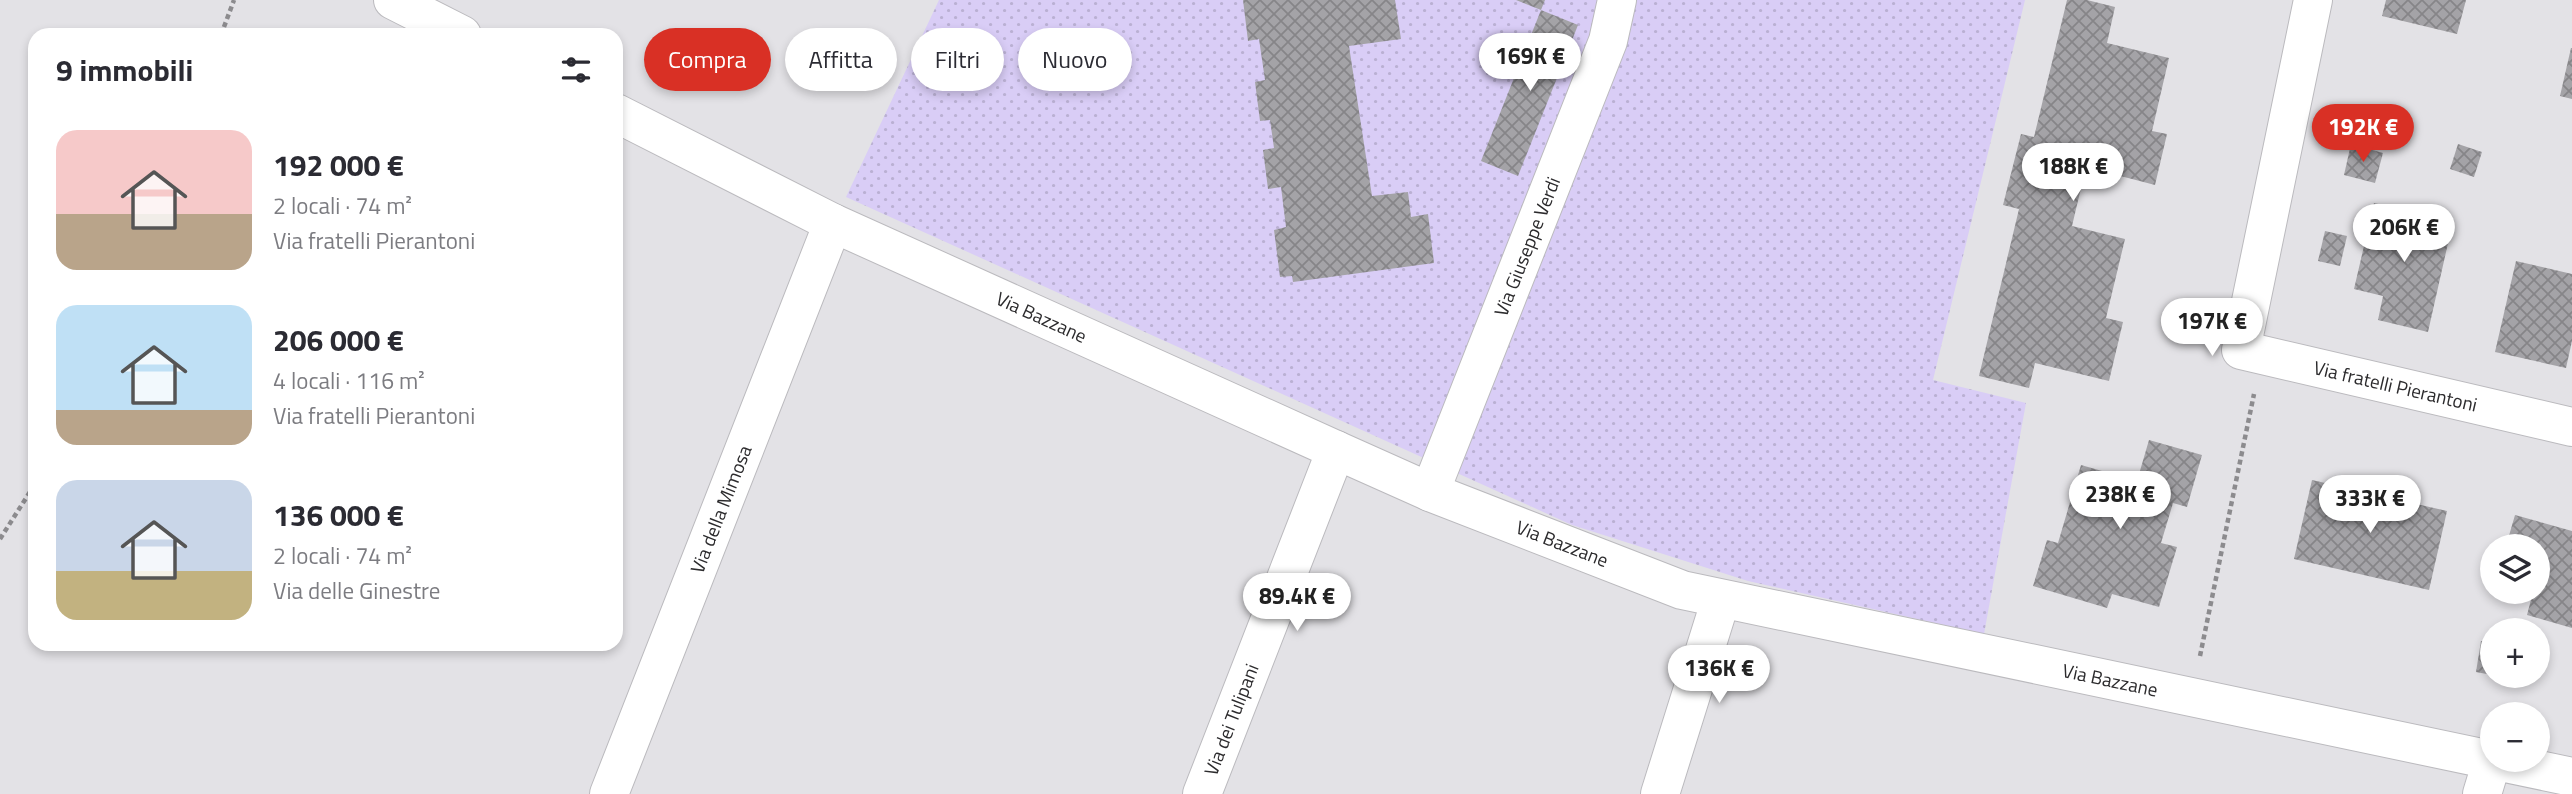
<!DOCTYPE html>
<html lang="it">
<head>
<meta charset="utf-8">
<style>
	:root { --surface:#fff; --page:#f7f7f7; --text:#2b2b33; --muted:#7c7c81; --accent:#d93025 }
	body { margin:0; font-family:"Titillium Web",sans-serif; background:var(--page); color:var(--text); height:100vh; display:flex; flex-direction:column; font-size:26px; white-space:nowrap }
	* { box-sizing:border-box; margin:0 }
	p { font-size:23px; color:var(--muted) }
	.icon { flex:none; width:38px; height:38px; fill:none; stroke:currentColor; stroke-width:2; stroke-linecap:round; stroke-linejoin:round }
	.map { position:relative; flex:1; overflow:hidden }
	.panel { position:absolute; left:28px; top:28px; width:595px; height:623px; display:flex; flex-direction:column; background:var(--surface); border-radius:21px; box-shadow:0 4px 10px #0003 }
	.panel>* { flex:none }
	.hud { position:absolute; left:644px; top:28px; width:665px; height:63px; display:flex; gap:14px }
	.tools { position:absolute; left:2480px; top:534px; display:grid; gap:14px }
	.tools a { display:grid; place-items:center; width:70px; height:70px; border-radius:50%; background:var(--surface); box-shadow:0 4px 10px #0003; font-size:35px }
	.price { position:absolute; translate:-50% -60px; padding:0 16px; border-radius:24px; background:#fff; color:#222; font-size:23px; line-height:46px; filter:drop-shadow(0 2px 4px #0008) }
	.price::after { content:''; position:absolute; left:50%; top:42px; width:21px; height:16px; margin-left:-10px; background:inherit; clip-path:polygon(0 0,100% 0,50% 100%) }
	.price.active { background:var(--accent); color:#fff }
	ul { padding:0; list-style:none }
	li { display:flex; align-items:center; gap:21px; height:175px; padding:0 28px }
	li span { display:grid; place-items:center; flex:none; width:196px; height:140px; border-radius:21px; color:#555 }
	li>.icon { margin-inline-start:auto }
	span .icon { width:84px; height:84px; fill:#fffc; stroke-width:1 }
	li b { font-size:30px }
	h2 { display:flex; justify-content:space-between; align-items:center; height:84px; padding:0 28px; font-size:30px }
	.chip { padding:0 24px; border-radius:32px; background:var(--surface); box-shadow:0 4px 10px #0003; font-size:24px; line-height:63px }
	.chip.active { background:var(--accent); color:#fff }
	.map>svg:first-child { display:block }
</style>
</head>
<body>
<div class="map">
<svg width="2572" height="794" viewBox="0 0 2572 794">
	<defs>
		<pattern id="park-dots" width="8" height="8" patternUnits="userSpaceOnUse" patternTransform="scale(1.75)"><rect width="8" height="8" fill="#d9cdf6"/><path d="M2 2h.1M6 6h.1" fill="none" stroke="#bab0d3" stroke-width="1.8" stroke-linecap="round"/></pattern>
		<pattern id="building-cross-hatch" width="8" height="8" patternUnits="userSpaceOnUse" patternTransform="scale(1.75)"><rect width="8" height="8" fill="#a4a3a7"/><path d="M0 0l8 8M0 8l8-8" fill="none" stroke="#868588"/></pattern>
	</defs>
	<rect width="100%" height="100%" fill="#e3e2e6"/>
	<path fill="url(#park-dots)" d="M939 0H2025L1933 380 2026 403 1984 634 1748 581 1572 525 846 197Z"/>
	<g fill="url(#building-cross-hatch)">
		<path d="M1243 0H1395L1401 39 1349 46 1372 196 1408 192 1411 217 1428 214 1434 263 1293 282 1292 276 1280 277 1274 230 1286 227 1281 187 1268 189 1263 150 1274 148 1270 120 1260 121 1255 82 1265 80 1259 39 1248 41Z"/>
		<path d="M1516 0H1545L1541 10Z"/>
		<path d="M2067 0H2087L2115 7 2107 43 2169 58 2152 131 2167 134 2155 185 2086 167 2072 226 2125 239 2106 318 2123 322 2109 381 2035 363 2029 388 1979 376 2019 209 2003 205 2021 134 2034 137Z"/>
		<path d="M2386 0H2466L2457 34 2382 16Z"/>
		<path d="M1541 10 1578 25 1518 176 1481 161Z"/>
		<path d="M2571 48H2572V99L2560 96Z"/>
		<path d="M2351 144 2383 153 2375 183 2344 175Z"/>
		<path d="M2458 144 2482 152 2474 177 2450 169Z"/>
		<path d="M2374 203 2453 221 2428 332 2378 320 2383 296 2354 289Z"/>
		<path d="M2325 231 2347 236 2340 266 2318 261Z"/>
		<path d="M2516 261 2572 274V341L2566 368 2495 352Z"/>
		<path d="M2149 440 2202 455 2187 507 2173 503 2161 543 2177 547 2159 607 2112 594 2107 608 2033 586 2047 540 2058 543 2081 465 2137 481Z"/>
		<path d="M2312 480 2447 511 2429 590 2294 559Z"/>
		<path d="M2515 515 2572 531V628L2527 615 2533 592H2538L2540 567 2538 566V546H2506Z"/>
		<path d="M2481 641 2492 643V675L2476 672Z"/>
	</g>
	<g fill="none" stroke-linecap="round" stroke-linejoin="round">
		<defs>
			<g id="minor">
				<path d="M393 0 462 35"/>
				<path id="s1" d="M2313 0 2241 350 2572 427"/>
				<path id="s2" d="M616 113 833 223 1336 450 1430 492 1682 590 2572 777"/>
				<path id="s3" d="M1430 492 1608 41 1617 0"/>
				<path id="s4" d="M609 794 833 223"/>
				<path id="s5" d="M1202 794 1336 450"/>
				<path d="M1660 794 1721 599"/>
				<path d="M2482 794 2492 761"/>
			</g>
		</defs>
		<use href="#minor" stroke="#bbbabe" stroke-width="40"/>
		<g stroke="#8c8b8e" stroke-width="4.5" stroke-dasharray="5 3.5" stroke-linecap="butt">
			<path d="M221 35 234 0"/>
			<path d="M0 539 35 484"/>
			<path d="M2200 656 2254 394"/>
		</g>
		<use href="#minor" stroke="#fff" stroke-width="38"/>
	</g>
	<g text-anchor="middle" stroke-width="5" stroke-linejoin="round" paint-order="stroke">
		<g font-size="19" fill="#2c2b2d" stroke="#f0eff3">
			<text dy="7" stroke="none"><textPath href="#s3" startOffset="264">Via Giuseppe Verdi</textPath></text>
			<text dy="7" stroke="none"><textPath href="#s2" startOffset="472">Via Bazzane</textPath></text>
			<text dy="7" stroke="none"><textPath href="#s1" startOffset="516">Via fratelli Pierantoni</textPath></text>
			<text dy="7" stroke="none"><textPath href="#s4" startOffset="306">Via della Mimosa</textPath></text>
			<text dy="7" stroke="none"><textPath href="#s2" startOffset="1040">Via Bazzane</textPath></text>
			<text dy="7" stroke="none"><textPath href="#s2" startOffset="1606">Via Bazzane</textPath></text>
			<text dy="7" stroke="none"><textPath href="#s5" startOffset="80">Via dei Tulipani</textPath></text>
		</g>
	</g>
</svg>
<div class="tools">
<a><svg class="icon" aria-label="layers" viewBox="0 0 24 24"><path d="M12 4l9 5-9 5-9-5zM3 14l9 5 9-5"/></svg></a>
<a>+</a>
<a>−</a>
</div>
<b class="price" style="left:1530px;top:93px">169K €</b>
<b class="price active" style="left:2363px;top:164px">192K €</b>
<b class="price" style="left:2073px;top:203px">188K €</b>
<b class="price" style="left:2404px;top:264px">206K €</b>
<b class="price" style="left:2212px;top:358px">197K €</b>
<b class="price" style="left:2120px;top:531px">238K €</b>
<b class="price" style="left:2370px;top:535px">333K €</b>
<b class="price" style="left:1297px;top:633px">89.4K €</b>
<b class="price" style="left:1719px;top:705px">136K €</b>
<div class="hud">
<a class="chip active">Compra</a>
<a class="chip">Affitta</a>
<a class="chip">Filtri</a>
<a class="chip">Nuovo</a>
</div>
<section class="panel">
<h2>9 immobili<svg class="icon" aria-label="filters" viewBox="0 0 24 24"><path d="M4 7h16M4 17h16"/><circle cx="9" cy="7" r="2"/><circle cx="15" cy="17" r="2"/></svg></h2>
<ul>
<li><span style="background:linear-gradient(#f6c9c9 60%,#b9a48a 0)"><svg class="icon" aria-label="home" viewBox="0 0 24 24"><path d="M3 11l9-7 9 7M6 9v11h12V9"/></svg></span><div><b>192 000 €</b><p>2 locali · 74 m²</p><p>Via fratelli Pierantoni</p></div></li>
<li><span style="background:linear-gradient(#bfe0f5 75%,#b9a48a 0)"><svg class="icon" aria-label="home" viewBox="0 0 24 24"><path d="M3 11l9-7 9 7M6 9v11h12V9"/></svg></span><div><b>206 000 €</b><p>4 locali · 116 m²</p><p>Via fratelli Pierantoni</p></div></li>
<li><span style="background:linear-gradient(#c9d6e8 65%,#c2b280 0)"><svg class="icon" aria-label="home" viewBox="0 0 24 24"><path d="M3 11l9-7 9 7M6 9v11h12V9"/></svg></span><div><b>136 000 €</b><p>2 locali · 74 m²</p><p>Via delle Ginestre</p></div></li>
</ul>
</section>
</div>
</body>
</html>
